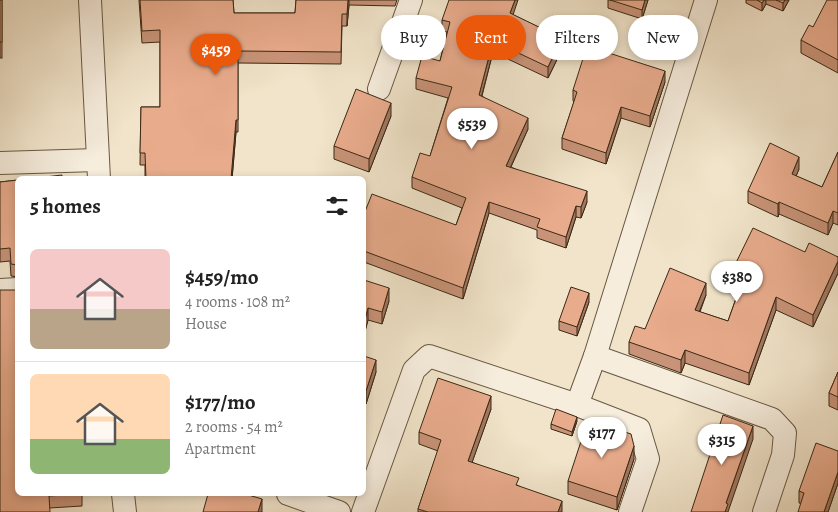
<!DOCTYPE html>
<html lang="en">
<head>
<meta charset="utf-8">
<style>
	:root { --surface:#fff; --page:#f6f6f6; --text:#222; --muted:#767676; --line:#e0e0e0; --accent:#ea580c }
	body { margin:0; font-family:Alegreya,serif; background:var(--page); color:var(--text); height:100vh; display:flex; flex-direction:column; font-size:19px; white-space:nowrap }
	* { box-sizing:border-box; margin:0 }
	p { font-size:16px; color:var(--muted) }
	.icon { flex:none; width:28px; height:28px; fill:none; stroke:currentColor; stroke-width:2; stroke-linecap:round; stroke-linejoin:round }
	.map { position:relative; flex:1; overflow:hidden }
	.details { position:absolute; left:15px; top:176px; width:351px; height:320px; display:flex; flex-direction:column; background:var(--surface); border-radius:8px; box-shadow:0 2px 8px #0003 }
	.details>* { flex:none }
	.top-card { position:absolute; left:381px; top:15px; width:381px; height:45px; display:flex; gap:10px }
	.price { position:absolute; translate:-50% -42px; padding:0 11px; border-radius:18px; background:#fff; color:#222; font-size:16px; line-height:32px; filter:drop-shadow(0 1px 2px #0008) }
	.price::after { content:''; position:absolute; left:50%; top:30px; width:15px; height:11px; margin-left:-8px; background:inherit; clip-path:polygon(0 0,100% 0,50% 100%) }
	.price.current { background:var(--accent); color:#fff }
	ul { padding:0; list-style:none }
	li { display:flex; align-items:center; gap:15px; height:125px; padding:0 15px }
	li+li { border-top:1px solid var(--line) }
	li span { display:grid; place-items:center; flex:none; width:140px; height:100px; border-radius:8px; color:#555 }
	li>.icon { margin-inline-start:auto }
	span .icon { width:60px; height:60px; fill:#fffc; stroke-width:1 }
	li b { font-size:21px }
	h2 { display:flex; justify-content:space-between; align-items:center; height:60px; padding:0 15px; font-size:21px }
	.tag { padding:0 18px; border-radius:22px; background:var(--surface); box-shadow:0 2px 8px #0003; font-size:18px; line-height:45px }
	.tag.current { background:var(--accent); color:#fff }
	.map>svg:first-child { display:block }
</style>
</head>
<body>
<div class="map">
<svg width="838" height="512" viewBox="0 0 838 512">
	<rect width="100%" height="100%" fill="#f1e4ca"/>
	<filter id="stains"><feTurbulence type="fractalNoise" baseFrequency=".004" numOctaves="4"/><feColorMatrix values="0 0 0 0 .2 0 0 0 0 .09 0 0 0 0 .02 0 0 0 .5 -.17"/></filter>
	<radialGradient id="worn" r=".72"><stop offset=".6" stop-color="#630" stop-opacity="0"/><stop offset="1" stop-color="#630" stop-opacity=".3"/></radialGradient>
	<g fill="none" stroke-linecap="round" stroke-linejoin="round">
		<defs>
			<g id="street">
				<path d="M90 0 99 179"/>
				<path d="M379 89 411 0"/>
				<path d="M0 163 97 160"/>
				<path d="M0 290 18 289"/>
				<path d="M595 356 772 419 785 433 783 455 764 512"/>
				<path d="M577 405 595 356 706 0"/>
				<path d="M123 494 125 512"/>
				<path d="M288 494 339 512"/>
				<path d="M363 512 414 370 429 356 577 405 639 429 648 459 630 512"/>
			</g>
		</defs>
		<use href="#street" stroke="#685842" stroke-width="24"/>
		<use href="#street" stroke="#f6eddd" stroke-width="22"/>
	</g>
	<g fill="#c89378" stroke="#3a2914">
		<rect x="0" y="0" width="2" height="58"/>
		<path d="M139 0H233L234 13H295L296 0H397L395 6 349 5 347 26H342L341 64 238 63V132H236L232 179H145V165H140L141 107H160V42L142 43Z"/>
		<path d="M608 0H648L642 19 608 8Z"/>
		<path d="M746 0H789L783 11 766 4 762 11 746 3Z"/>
		<path d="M838 0V73L801 53V40Z"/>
		<path d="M513 15 547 31 568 37 548 78 493 52 482 96 528 129 511 167 587 202 581 218 576 217 566 248 537 238V230L489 213 463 299 364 262V213L456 225 462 208 412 188V177L430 156 448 98 416 89V78L440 61 447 32 442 31V20Z"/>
		<path d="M665 82 650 127 621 118 606 164 562 149V138L574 102 573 101V90Z"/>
		<path d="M391 116 369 172 334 159V146Z"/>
		<path d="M838 152V225L833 223 828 235 779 214 778 217 748 203V191L799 169 796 176 822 187Z"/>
		<path d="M18 180V277L11 276 10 261 0 262V182Z"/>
		<path d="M805 252 838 257V273L813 327 776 310 749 385 685 363 681 373 629 354V342L645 329 706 295 700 312 728 321 739 290 731 286V273Z"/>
		<path d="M364 280 389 301 382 324 368 320 364 335Z"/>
		<path d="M589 302 577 336 559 330V321Z"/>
		<path d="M364 356 376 372 366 404 364 403Z"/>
		<path d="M838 372V410L829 406V393Z"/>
		<path d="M491 409 472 462 519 486 562 512H418V509L438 451 419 444V432Z"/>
		<path d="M577 421 572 436 551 429V424Z"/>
		<path d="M838 451V483L828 512 799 503V491Z"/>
		<path d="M634 459 617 510 568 494V481Z"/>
		<path d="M18 494H82V506L49 508Z"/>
	</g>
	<g fill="#a27862" stroke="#3a2914">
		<path d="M348 0H349V5L347 26V14Z"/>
		<path d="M515 0H518L510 24V13Z"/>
		<path d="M645 0H648L642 19V10Z"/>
		<path d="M764 0H766V4L762 11V3Z"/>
		<path d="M785 0H789L783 11V3Z"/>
		<path d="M568 26V37L548 78V67Z"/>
		<path d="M493 41V52L479 106V95Z"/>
		<path d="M665 71V82L650 127V116Z"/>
		<path d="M391 103V116L369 172V159Z"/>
		<path d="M621 107V118L606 164V153Z"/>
		<path d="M528 118V129L506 177V166Z"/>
		<path d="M236 120V132L232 179H231Z"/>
		<path d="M799 157V169L792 186V174Z"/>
		<path d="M587 191V202L581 218V207Z"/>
		<path d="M489 202V213L463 299V288Z"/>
		<path d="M779 202V214L778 217V204Z"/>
		<path d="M576 206V217L566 248V237Z"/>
		<path d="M833 211V223L828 235V223Z"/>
		<path d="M838 261V273L813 327V315Z"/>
		<path d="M706 283V295L695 322V310Z"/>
		<path d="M389 288V301L382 324V312Z"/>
		<path d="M589 293V302L577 336V327Z"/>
		<path d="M776 297V310L749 385V373Z"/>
		<path d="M368 308V320L364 335V323Z"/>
		<path d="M685 350V363L681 373V360Z"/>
		<path d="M376 360V372L366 404V391Z"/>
		<path d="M491 396V409L468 474V461Z"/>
		<path d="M577 417V421L572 436V432Z"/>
		<path d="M753 426V439L728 512H725L726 503Z"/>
		<path d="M634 446V459L617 510V497Z"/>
		<path d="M838 472V483L828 512H824Z"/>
		<path d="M262 499V512H258Z"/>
		<path d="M562 501V512H558Z"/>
	</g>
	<g fill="#e8ab8c" stroke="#3a2914">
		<rect x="0" y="0" width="2" height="42"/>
		<path d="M140 0H233L234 13H295L296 0H348L347 14H342L341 52 238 51V120H236L231 179H146L145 153H140L141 107H160V30L142 31Z"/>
		<path d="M449 0H515L510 13 547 31 553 18 568 26 548 67 493 41 479 95 528 118 506 166 587 191 581 207 576 206 566 237 537 227 540 219 489 202 463 288 364 251V213V214L372 194 456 225 466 198 412 177 420 153 430 156 452 87 416 78 422 56 440 61 450 22 442 20Z"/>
		<path d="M610 0H645L642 10Z"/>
		<path d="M757 0H764L762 3Z"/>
		<path d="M776 0H785L783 3Z"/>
		<path d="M827 0H838V60L801 40 809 25 813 27Z"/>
		<path d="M587 46 665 71 650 116 621 107 606 153 562 138 577 92 573 90Z"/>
		<path d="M356 89 391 103 369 159 334 146Z"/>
		<path d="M770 143 799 157 792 174 822 187 838 152V213L833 211 828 223 779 202 778 204 748 191Z"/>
		<path d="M62 175V179H28Z"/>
		<path d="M18 180V265L11 264 10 248 0 249V182Z"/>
		<path d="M753 228 805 252 809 243 838 257V261L813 315 776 297 749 373 685 350 681 360 629 342 635 326 645 329 670 268 706 283 695 310 728 321 743 279 731 273Z"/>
		<path d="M364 280 389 288 382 312 368 308 364 323Z"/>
		<path d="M571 287 589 293 577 327 559 321Z"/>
		<path d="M0 290H18V494H77L49 496 50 512H0Z"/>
		<path d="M364 356 376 360 366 391H364Z"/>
		<path d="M838 372V397L829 393Z"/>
		<path d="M438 378 491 396 468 461 519 478 516 485 562 501 558 512H428L418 509 441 440 419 432Z"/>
		<path d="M556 409 577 417 572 432 551 424Z"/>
		<path d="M723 415 753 426 726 503 728 504 725 512H691Z"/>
		<path d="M588 420 631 434 634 446 617 497 568 481Z"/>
		<path d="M816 443 838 451V472L824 512H825H798L804 493 799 491Z"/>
		<path d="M208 494H245L262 499 258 512H203Z"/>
	</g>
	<rect width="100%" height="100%" filter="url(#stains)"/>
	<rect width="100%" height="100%" fill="url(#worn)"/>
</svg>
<b class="price current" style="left:216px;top:76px">$459</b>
<b class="price" style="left:472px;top:150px">$539</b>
<b class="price" style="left:737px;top:303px">$380</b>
<b class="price" style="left:602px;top:459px">$177</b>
<b class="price" style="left:722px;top:466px">$315</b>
<div class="top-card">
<a class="tag">Buy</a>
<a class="tag current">Rent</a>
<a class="tag">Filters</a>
<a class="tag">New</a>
</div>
<section class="details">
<h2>5 homes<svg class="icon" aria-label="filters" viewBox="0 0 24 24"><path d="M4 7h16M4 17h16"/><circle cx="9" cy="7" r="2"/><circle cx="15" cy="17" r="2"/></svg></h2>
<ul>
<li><span style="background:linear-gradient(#f6c9c9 60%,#b9a48a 0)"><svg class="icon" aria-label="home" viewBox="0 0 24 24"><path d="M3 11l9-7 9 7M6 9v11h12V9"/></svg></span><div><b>$459/mo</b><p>4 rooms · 108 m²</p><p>House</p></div></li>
<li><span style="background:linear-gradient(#ffd9b3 65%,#8fb573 0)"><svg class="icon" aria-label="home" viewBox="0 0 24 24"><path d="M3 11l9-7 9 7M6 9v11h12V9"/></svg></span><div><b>$177/mo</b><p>2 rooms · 54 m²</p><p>Apartment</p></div></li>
</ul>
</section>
</div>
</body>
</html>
